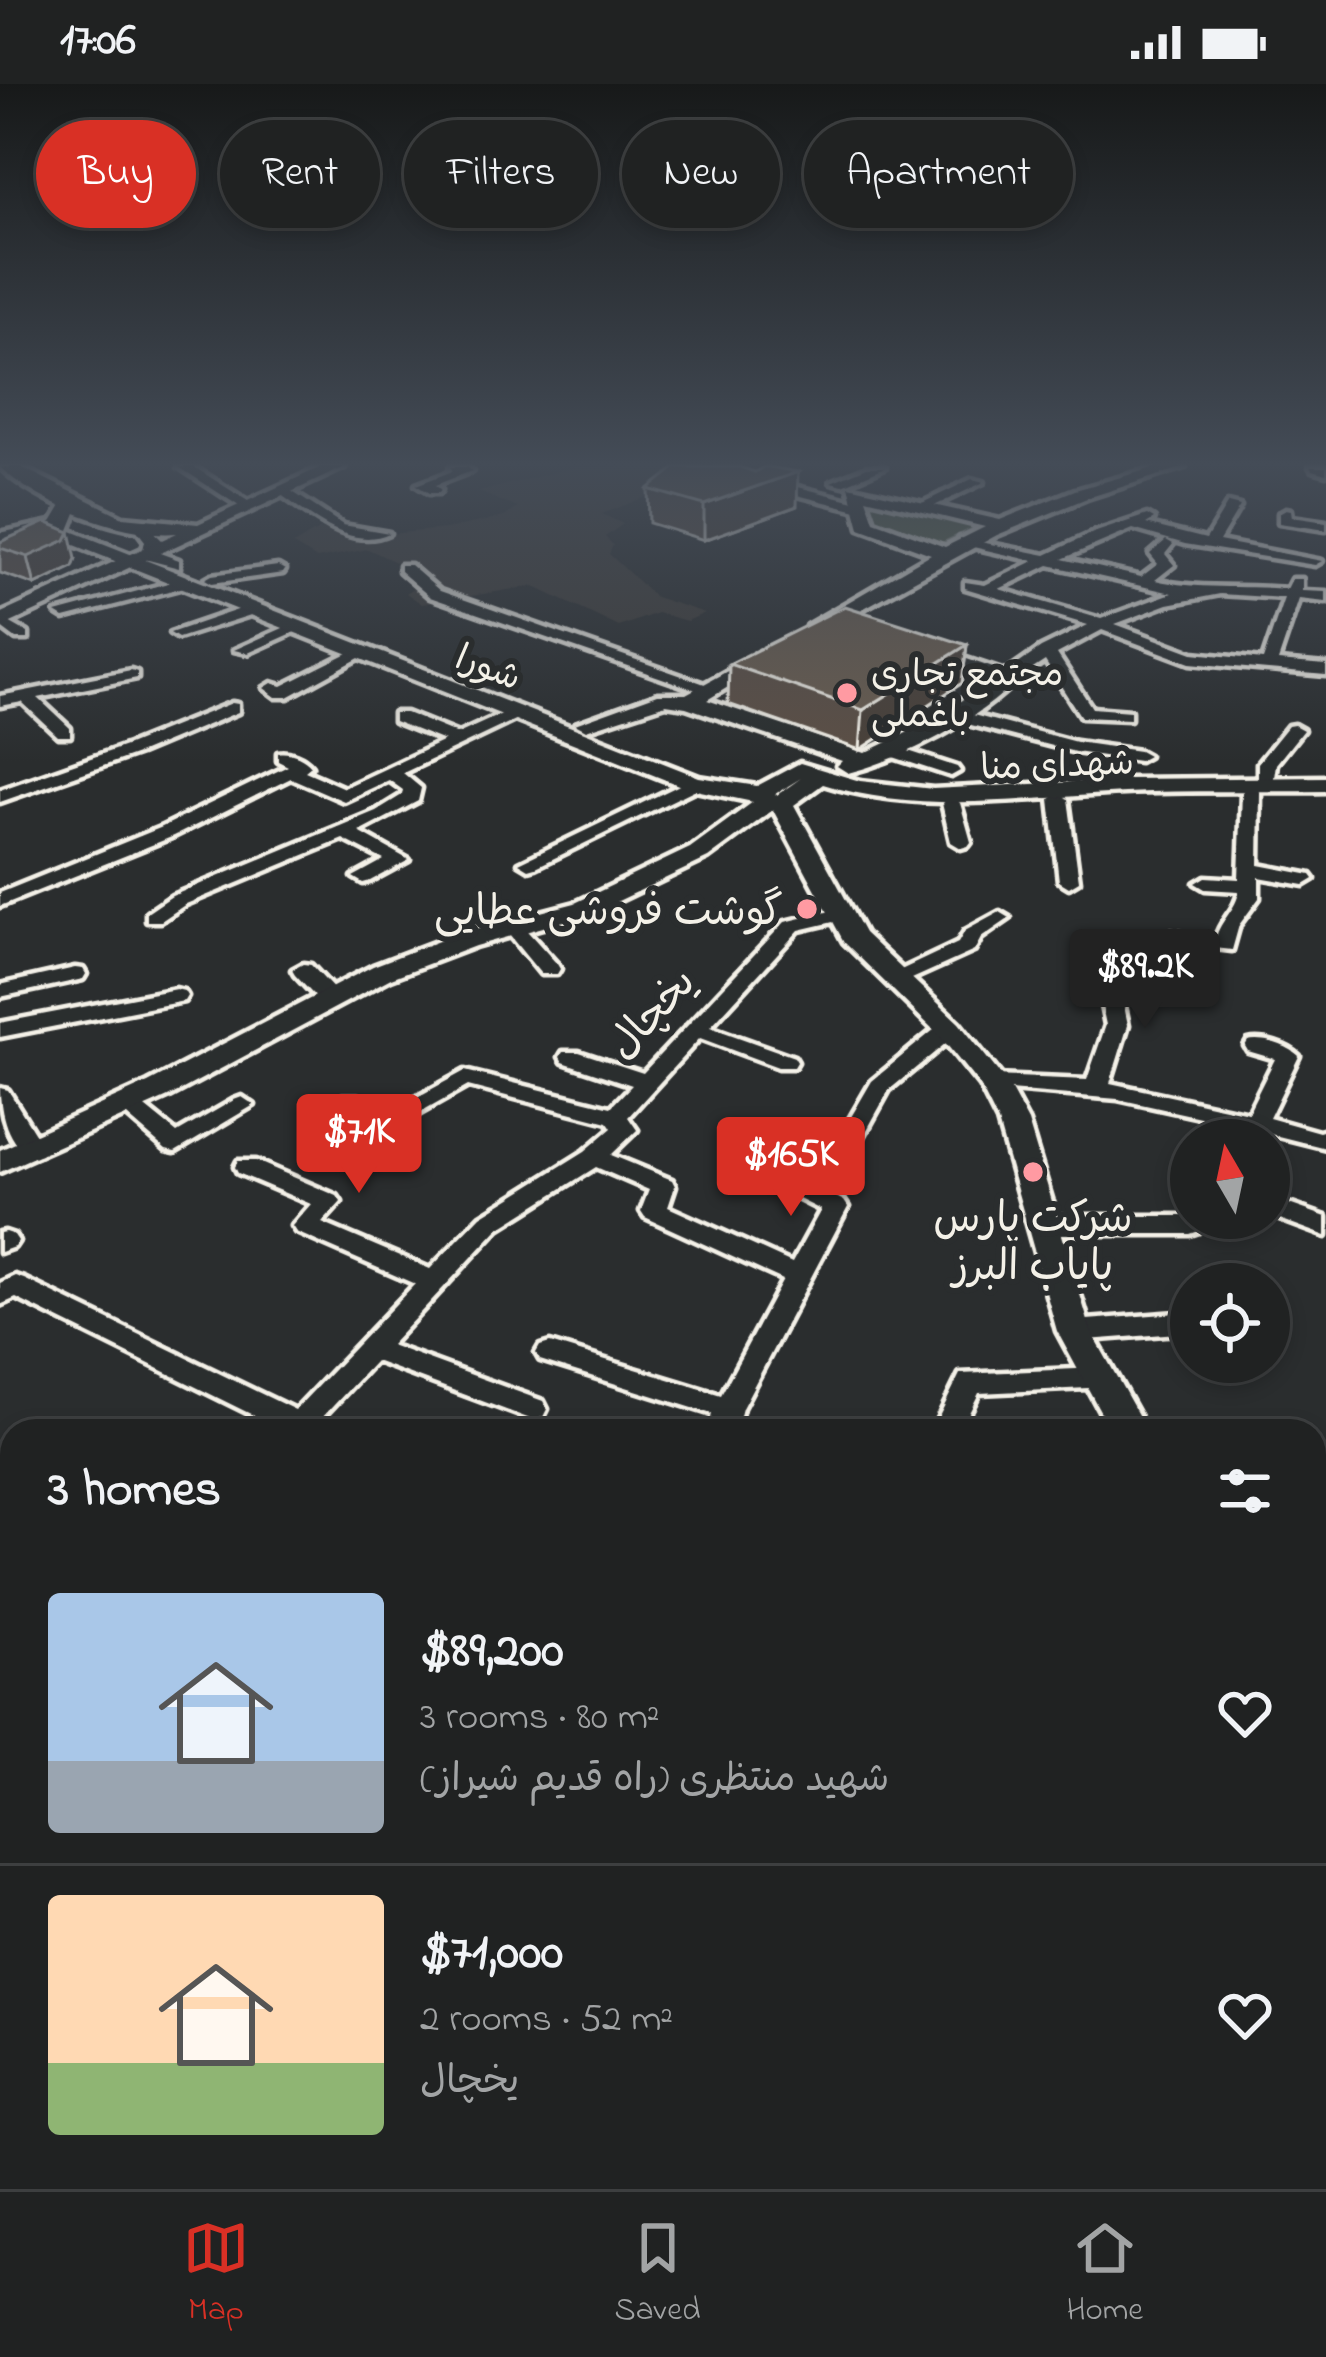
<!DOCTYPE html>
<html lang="en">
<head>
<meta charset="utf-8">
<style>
	:root { --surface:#202222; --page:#282a2a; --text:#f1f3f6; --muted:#a2a4a5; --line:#3d3f40; --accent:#d93025 }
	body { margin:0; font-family:"Indie Flower","Playpen Sans Arabic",sans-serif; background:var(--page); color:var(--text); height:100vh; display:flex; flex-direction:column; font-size:45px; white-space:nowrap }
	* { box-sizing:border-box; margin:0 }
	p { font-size:39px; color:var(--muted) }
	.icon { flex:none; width:66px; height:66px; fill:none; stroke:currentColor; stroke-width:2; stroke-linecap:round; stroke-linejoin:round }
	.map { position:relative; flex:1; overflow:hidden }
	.details { position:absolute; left:0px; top:1335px; width:1326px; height:771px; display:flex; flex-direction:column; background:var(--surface); border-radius:36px 36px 0 0; box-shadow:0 6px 18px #0003,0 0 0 3px var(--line) }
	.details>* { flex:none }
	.top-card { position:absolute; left:36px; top:36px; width:1254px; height:108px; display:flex; gap:24px }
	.needle { width:78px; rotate:351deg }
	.fabs { position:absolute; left:1170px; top:1035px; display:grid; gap:24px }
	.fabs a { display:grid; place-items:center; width:120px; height:120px; border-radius:50%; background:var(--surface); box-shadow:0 6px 18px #0003,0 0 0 3px var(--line); font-size:60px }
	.price { position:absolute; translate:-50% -102px; padding:0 27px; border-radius:12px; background:var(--accent); color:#fff; font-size:39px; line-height:78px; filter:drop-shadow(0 3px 6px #0008) }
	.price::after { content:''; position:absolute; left:50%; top:72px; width:36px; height:27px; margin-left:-18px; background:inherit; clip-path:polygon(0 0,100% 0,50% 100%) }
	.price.on { background:#222; color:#fff }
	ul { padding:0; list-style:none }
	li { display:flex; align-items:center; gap:36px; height:300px; padding:0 48px }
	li+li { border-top:3px solid var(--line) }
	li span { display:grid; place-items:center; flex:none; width:336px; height:240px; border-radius:12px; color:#555 }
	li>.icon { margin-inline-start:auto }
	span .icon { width:144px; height:144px; fill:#fffc; stroke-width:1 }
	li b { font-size:51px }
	h2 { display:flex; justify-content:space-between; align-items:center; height:144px; padding:0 48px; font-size:51px }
	.pill { padding:0 42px; border-radius:54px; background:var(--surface); box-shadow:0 6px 18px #0003,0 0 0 3px var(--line); font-size:42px; line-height:108px }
	.pill.on { background:var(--accent); color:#fff }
	.status { display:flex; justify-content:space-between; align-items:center; height:84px; padding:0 60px; background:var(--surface); direction:ltr }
	.status svg { height:33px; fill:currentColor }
	.menu { display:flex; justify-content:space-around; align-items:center; height:168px; border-top:3px solid var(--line); background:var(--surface); font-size:33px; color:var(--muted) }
	.menu a { display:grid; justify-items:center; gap:6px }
	.menu .on { color:var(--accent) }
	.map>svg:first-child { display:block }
</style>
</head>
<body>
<div class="status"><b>17:06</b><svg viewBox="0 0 49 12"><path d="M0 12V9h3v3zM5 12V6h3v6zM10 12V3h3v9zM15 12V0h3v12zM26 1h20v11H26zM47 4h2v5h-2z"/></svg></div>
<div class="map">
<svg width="1326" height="2105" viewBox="0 0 1326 2105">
	<rect width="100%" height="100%" fill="#2a2d2e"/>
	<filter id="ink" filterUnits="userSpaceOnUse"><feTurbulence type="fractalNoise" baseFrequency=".00833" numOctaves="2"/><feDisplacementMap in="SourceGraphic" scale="24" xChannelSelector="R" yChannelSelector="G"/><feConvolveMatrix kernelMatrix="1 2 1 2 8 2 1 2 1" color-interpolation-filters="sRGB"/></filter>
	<g filter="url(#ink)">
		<path fill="#3d3b38" d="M574 383H723L602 430 623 440 605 453 613 461 609 470 655 513 705 529 687 537 657 529 619 543 533 502 422 520 406 509 421 498 400 480 368 465 317 475 293 461 320 445 353 453 446 445 504 433 518 424 479 408Z"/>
		<path fill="#5d674e" stroke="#a8ac9b" stroke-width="3" d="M867 412 983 440 936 462 873 438Z"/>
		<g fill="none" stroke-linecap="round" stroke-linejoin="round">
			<defs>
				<g id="minor">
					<path d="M179 383H194L251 419 239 422Z"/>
					<path d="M450 383H467L472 387 435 401 441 406 439 409H429L416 401 453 387Z"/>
					<path d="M867 383H885L843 401 831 398Z"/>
					<path d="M972 395 984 398 928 425 916 422Z"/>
					<path d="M770 396 866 420 868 423 861 427 765 403V397Z"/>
					<path d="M285 403 343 441 389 449C351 467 310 431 280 410L278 407Z"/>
					<path d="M1228 419 1240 422 1219 457 1322 477 1315 481 1185 460 1133 445 1062 475 1141 493 1158 480 1150 470 1166 456 1173 460 1165 470 1174 481 1155 496C1198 506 1242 501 1287 505L1292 495H1302V507L1326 508V518L1299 515 1278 577 1326 581V591L1190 579 1102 546 1057 570 1092 624 1130 627V635L1081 633 1045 577 1016 596H1004V590L1041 564 1088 541 965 504V498L985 501 1034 477 960 460V454L1046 471 1093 449 1147 431 1154 435 1146 440 1206 455ZM1049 481 1172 509 1101 535 999 505ZM1220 510 1284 514 1263 576 1193 569 1115 540 1168 520Z"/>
					<path d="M1286 425 1291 426 1292 433 1326 438V446L1279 439V429Z"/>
					<path d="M56 437 61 438V444L0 457V449Z"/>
					<path d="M400 481H410L440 507 719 605 705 609 430 513 400 487Z"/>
					<path d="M278 482 285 486 283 489 212 499 205 495 212 491Z"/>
					<path d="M183 495 190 499 188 502 64 534 56 529Z"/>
					<path d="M252 521 260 526 257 529 178 554 170 549Z"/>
					<path d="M0 533 28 549V555H16L0 543Z"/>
					<path d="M292 540 306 543 248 569 234 566Z"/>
					<path d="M356 565 370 568 288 613H276L264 604 272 599 282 602Z"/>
					<path d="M131 586 137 588V594L38 614 70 644V652H58L22 618 0 622V612Z"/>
					<path d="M232 619 238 620V628L140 669 0 718V706L128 661Z"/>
					<path d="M517 623 526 628 523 632 403 689 421 704 418 717 359 748 409 776 370 797 363 799 353 793 384 776 343 755 186 820 161 837H147V829L172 812 376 727 402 711 403 706 389 696 344 717 291 694 174 752 0 822V809L160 744 288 682 278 677V669C289 667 304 673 311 682L305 687 344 704 444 657 394 637V629H406L458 650Z"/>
					<path d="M954 626 1076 658 1139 667 1148 672 1139 677 1075 668 948 635 945 631Z"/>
					<path d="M1294 641 1303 646 1276 680 1273 700 1264 705 1258 704V679L1288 642Z"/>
					<path d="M890 661 957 683 960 687 951 692 884 670 881 666Z"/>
					<path d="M694 694 703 699 700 703 536 783 529 785 519 779Z"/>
					<path d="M1251 703 1260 708 1259 781 1311 791 1314 795 1304 801 1259 793V814L1239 841 1232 866 1164 858 1161 854 1164 850 1171 848 1216 854C1220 836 1237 825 1239 807L1205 805 1195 799 1205 793 1239 795 1242 708Z"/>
					<path d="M1059 709 1068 715 1079 797 1069 803 1059 797 1050 715Z"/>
					<path d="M951 713 960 719 971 758 968 762 961 764 951 758 942 719Z"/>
					<path d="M839 825 846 827V835L799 846 710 943 794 973 797 978 794 983H778L700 954 628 1033 637 1046 611 1071 672 1096 675 1102 668 1123 792 1179 821 1126 749 1090 746 1084 749 1078H767L844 1117 848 1123 742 1324 736 1347H708L712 1330 540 1276 536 1269 540 1262 550 1259 721 1311 783 1196 645 1133 641 1127 649 1106 596 1083 499 1144 390 1261 543 1317 547 1325 543 1333 533 1336 375 1277 319 1337 324 1347H278L279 1344 16 1214 0 1221V1199L15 1192 24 1195 295 1326 415 1200 296 1148 292 1142 311 1120 238 1089 235 1083 238 1077H256L337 1112 341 1118 322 1139 430 1185 481 1132 585 1067 612 1044 608 1038 468 1002 390 1046 342 1022 338 1017 342 1012H358L390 1028 465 987 611 1023 632 1001 563 978 560 973 563 968H579L643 989 785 838Z"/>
					<path d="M1000 828 1010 834 981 854 974 867 903 899 895 900 884 894 958 859 965 847Z"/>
					<path d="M512 836 519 838 557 880 560 885 557 890H541L505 846 502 842Z"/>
					<path d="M1117 858 1127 864 1116 884 1128 941 1110 999 1248 1029 1275 975 1248 967 1245 962 1248 957C1263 953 1289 962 1299 972L1269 1034 1319 1048 1326 1046V1064L1262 1048 1258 1056H1234L1241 1042 1118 1015 985 1004 981 999 993 992 1087 996 1106 941 1094 884 1110 860Z"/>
					<path d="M303 880 311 881 339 911 342 916 339 921H323L295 891 292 886Z"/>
					<path d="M75 884 83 885 86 890 83 895 0 913V901Z"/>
					<path d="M176 905 184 907 187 912 184 917 0 953V939Z"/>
					<path d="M949 938 960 945 957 950 889 1006 847 1082H829L826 1076 872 997 941 940Z"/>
					<path d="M0 1004 8 1006 44 1064 41 1070 32 1072C7 1063 0 1027 0 1004Z"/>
					<path d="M127 1012 135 1015 177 1049 234 1016 242 1013 254 1021 175 1068 166 1066 119 1025 115 1020 119 1015Z"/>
					<path d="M1269 1113 1326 1133V1152L1269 1131Z"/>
					<path d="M1045 1132H1190L1199 1135 1203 1141 1199 1147 1190 1150H1045L1036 1147 1032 1141 1036 1135Z"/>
					<path d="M5 1148 14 1151 18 1157 14 1163 0 1168V1149Z"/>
					<path d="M1191 1228V1248L1074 1257 1064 1254 1060 1247 1064 1240 1074 1237Z"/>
					<path d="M1099 1284 1109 1287 1113 1295 1109 1303 979 1309 960 1347 933 1345 960 1290Z"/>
					<path d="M4 1363 12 1366V1386L0 1392V1365Z"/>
					<path d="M1314 1430 1326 1433V1459L1314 1456Z"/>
					<path d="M0 1538 12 1542V1570L0 1566Z"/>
					<path d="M1314 1594 1326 1596V1626L1314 1624Z"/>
					<path d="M12 1745V1794L0 1799V1749Z"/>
					<path d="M0 1860 12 1864V1902L0 1898Z"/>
					<path d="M245 2094H287L283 2105H241Z"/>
					<path d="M320 2094H380L385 2105H325Z"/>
					<path d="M1138 2094H1180L1181 2105H1139Z"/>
				</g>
				<g id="tertiary">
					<path d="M1157 383H1185L1087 414 997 451 824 546 807 542 931 470 860 444 849 402 1000 436 1075 406ZM866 414 985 443 945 463 874 437Z"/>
					<path d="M1310 383H1326V390L1312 386Z"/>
					<path d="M66 415 80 419 69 446 699 693 757 702 800 679 860 697 933 705 1130 695 1326 693V707C1259 708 1191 706 1124 709 1024 714 919 731 823 700L794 721 864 849 959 939 1007 999 1028 1038 1091 1247 1147 1347H1111L1057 1247 998 1038 980 1002 939 951 844 858 773 726 708 774 593 829 475 862 391 894 168 1013 0 1088V1066L148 999 373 882 457 850 575 819 690 764 753 718 686 704 57 454 48 445ZM801 694 777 711 775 710Z"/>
					<path d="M145 440 163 457 157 468 179 476V484L141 474 145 457 136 445Z"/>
					<path d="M923 565H937L1020 593C978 637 906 674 848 689L837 682 842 677 686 623 666 620 586 646 575 640 658 610H686L760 569 767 571V579L707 616 865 669 925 640 994 595 923 573Z"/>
					<path d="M1314 1659 1326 1664V1721L1314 1716Z"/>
				</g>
				<path id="secondary" d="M0 383H21L123 433 198 440 321 383H345L0 544V530L177 449C125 454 37 420 0 383Z"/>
			</defs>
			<use href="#minor" stroke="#f4f1e8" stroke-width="9"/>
			<use href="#tertiary" stroke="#f4f1e8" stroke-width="9"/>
			<use href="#secondary" stroke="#f4f1e8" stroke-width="9"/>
			<use href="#minor" fill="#2a2d2e" fill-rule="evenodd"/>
			<use href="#tertiary" fill="#2a2d2e" fill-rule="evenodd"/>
			<use href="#secondary" fill="#2a2d2e" fill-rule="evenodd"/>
		</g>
		<g fill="#5b5045" stroke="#f4f1e8" stroke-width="3">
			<path d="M648 405 797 422 704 456 649 439Z"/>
			<path d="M0 458 76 475 73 483 35 501 0 489Z"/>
			<path d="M967 561 962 599 860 666 728 620 729 580Z"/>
		</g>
		<g fill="#4a4138" stroke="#f4f1e8" stroke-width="3">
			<path d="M798 388 797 422 704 456V421Z"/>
			<path d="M70 448 76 475 73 483 35 501 28 473Z"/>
			<path d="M967 561 962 599 860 666 863 626Z"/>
		</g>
		<g fill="#6a5d50" stroke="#f4f1e8" stroke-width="3">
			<path d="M676 383H740L755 388 763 383H770L798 388 704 421 648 405Z"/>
			<path d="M46 438 70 448 66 456 28 473 0 464V458Z"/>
			<path d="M845 522 967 561 863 626 729 580Z"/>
		</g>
	</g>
	<linearGradient id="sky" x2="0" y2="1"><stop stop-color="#171919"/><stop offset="0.56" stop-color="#444c57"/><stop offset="1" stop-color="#444c57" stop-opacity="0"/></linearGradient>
	<rect width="1326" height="678" fill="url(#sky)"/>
	<g fill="#ff9aa2" stroke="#2a2d2e" stroke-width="4.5">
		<circle cx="847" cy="609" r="12"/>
		<circle cx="807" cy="825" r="12"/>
		<circle cx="1033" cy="1088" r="12"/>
	</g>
	<g text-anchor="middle" stroke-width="12" stroke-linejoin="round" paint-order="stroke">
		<g font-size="36" fill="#f4f1e8" stroke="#2a2d2e">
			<text transform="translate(489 582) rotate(21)" y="13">شورا</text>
			<text transform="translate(1057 679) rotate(-2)" y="13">شهدای منا</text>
		</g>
		<g font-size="36" fill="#f4f1e8" stroke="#2a2d2e" text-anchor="start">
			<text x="871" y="601">مجتمع تجاری<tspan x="871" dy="41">باغملی</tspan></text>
		</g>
		<g font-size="42" fill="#f4f1e8" stroke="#2a2d2e" text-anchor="end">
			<text x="783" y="840">گوشت فروشی عطایی</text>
			<text x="1033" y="1147" text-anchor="middle">شرکت پارس<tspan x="1033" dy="48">پایاب البرز</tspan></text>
		</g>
		<g font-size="42" fill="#f4f1e8" stroke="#2a2d2e">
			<text transform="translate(650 928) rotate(-47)" y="15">یخچال</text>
		</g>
	</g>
</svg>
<div class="fabs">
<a><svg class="needle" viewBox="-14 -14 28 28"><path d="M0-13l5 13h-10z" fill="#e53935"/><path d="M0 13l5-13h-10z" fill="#a2a4a5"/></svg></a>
<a><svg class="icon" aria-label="locate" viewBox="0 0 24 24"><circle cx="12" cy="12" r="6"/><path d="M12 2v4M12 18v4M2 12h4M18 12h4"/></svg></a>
</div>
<b class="price on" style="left:1145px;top:947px">$89.2K</b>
<b class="price" style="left:359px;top:1112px">$71K</b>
<b class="price" style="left:791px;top:1135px">$165K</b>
<div class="top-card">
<a class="pill on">Buy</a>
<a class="pill">Rent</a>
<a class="pill">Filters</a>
<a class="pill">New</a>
<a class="pill">Apartment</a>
</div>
<section class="details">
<h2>3 homes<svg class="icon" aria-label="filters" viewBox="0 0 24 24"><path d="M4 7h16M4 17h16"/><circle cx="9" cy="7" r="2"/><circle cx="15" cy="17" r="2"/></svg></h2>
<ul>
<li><span style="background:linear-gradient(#a9c7e8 70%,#9aa5b1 0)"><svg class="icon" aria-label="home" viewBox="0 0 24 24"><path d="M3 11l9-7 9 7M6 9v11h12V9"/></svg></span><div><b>$89,200</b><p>3 rooms · 80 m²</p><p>شهید منتظری (راه قدیم شیراز)</p></div><svg class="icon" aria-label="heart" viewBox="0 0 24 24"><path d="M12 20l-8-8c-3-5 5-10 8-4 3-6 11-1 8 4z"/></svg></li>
<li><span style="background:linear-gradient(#ffd9b3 70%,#8fb573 0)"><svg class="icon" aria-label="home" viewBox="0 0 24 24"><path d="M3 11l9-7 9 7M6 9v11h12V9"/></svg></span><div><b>$71,000</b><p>2 rooms · 52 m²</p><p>یخچال</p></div><svg class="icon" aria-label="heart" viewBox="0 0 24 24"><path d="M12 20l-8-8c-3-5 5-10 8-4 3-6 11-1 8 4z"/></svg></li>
</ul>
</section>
</div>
<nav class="menu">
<a class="on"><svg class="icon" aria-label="map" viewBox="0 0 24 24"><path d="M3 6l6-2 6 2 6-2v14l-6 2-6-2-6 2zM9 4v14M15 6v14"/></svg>Map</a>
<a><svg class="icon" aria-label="saved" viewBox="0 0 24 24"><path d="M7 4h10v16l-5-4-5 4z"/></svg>Saved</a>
<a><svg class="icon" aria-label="home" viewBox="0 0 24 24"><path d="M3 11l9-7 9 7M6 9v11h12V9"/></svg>Home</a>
</nav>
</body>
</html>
